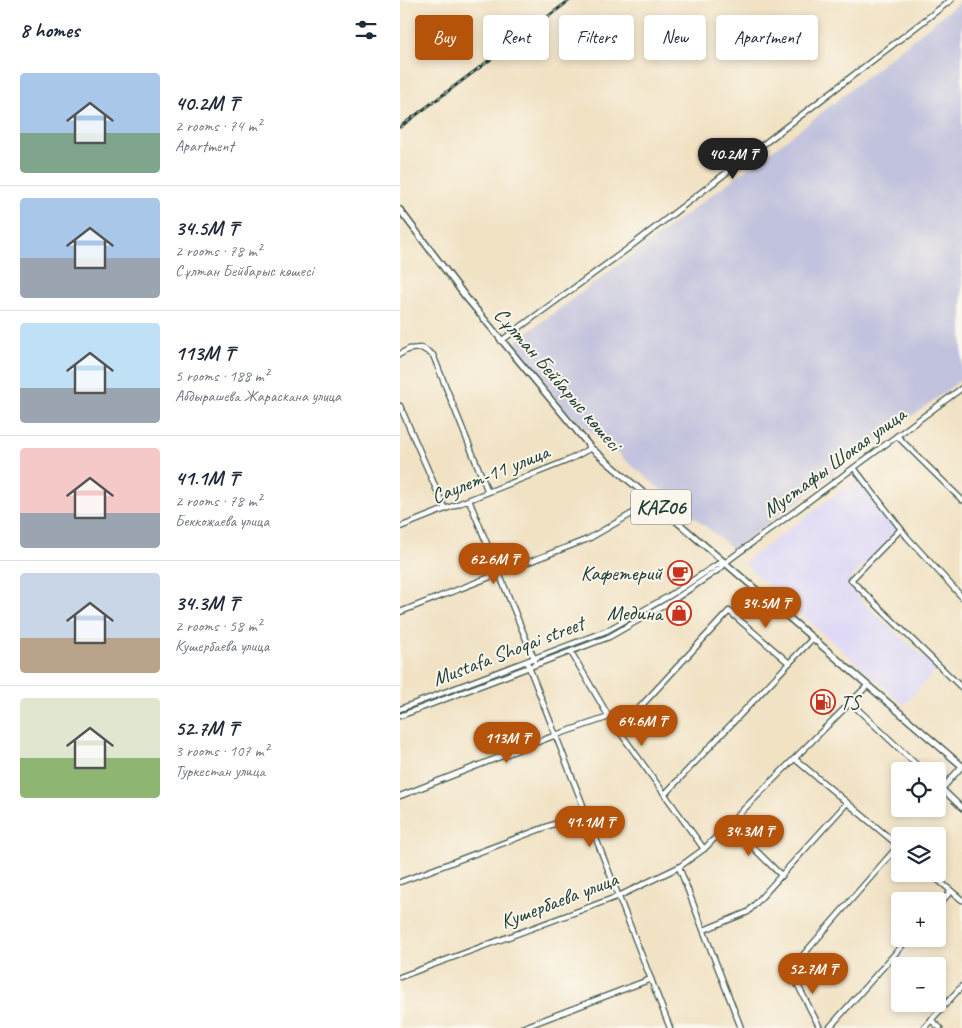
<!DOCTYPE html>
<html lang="en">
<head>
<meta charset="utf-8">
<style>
	:root { --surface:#fff; --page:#f2f2f3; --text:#1f2937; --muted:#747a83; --line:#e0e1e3; --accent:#b45309 }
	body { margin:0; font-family:Caveat,sans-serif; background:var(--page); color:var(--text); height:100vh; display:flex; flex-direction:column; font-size:19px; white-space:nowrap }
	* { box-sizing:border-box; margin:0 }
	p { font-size:16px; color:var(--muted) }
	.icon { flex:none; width:28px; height:28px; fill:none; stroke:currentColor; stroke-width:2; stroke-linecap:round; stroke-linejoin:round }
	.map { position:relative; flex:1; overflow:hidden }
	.panel { display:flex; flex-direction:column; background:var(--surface); width:400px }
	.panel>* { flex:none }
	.top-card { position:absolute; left:15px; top:15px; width:471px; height:45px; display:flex; gap:10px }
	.fabs { position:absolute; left:491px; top:762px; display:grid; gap:10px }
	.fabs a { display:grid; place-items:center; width:55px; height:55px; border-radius:5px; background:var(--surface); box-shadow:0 2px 8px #0003; font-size:25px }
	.price { position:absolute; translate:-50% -42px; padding:0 11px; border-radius:18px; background:var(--accent); color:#fff; font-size:16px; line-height:32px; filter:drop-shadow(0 1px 2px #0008) }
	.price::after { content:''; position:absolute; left:50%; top:30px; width:15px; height:11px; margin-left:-8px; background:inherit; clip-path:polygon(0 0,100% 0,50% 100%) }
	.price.active { background:#222; color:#fff }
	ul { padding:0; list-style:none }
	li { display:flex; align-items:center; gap:15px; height:125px; padding:0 20px }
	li+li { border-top:1px solid var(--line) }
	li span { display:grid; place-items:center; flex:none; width:140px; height:100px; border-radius:5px; color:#555 }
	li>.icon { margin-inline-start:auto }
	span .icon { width:60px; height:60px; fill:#fffc; stroke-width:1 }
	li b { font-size:21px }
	h2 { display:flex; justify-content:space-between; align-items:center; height:60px; padding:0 20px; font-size:21px }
	.chip { padding:0 18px; border-radius:5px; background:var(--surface); box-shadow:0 2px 8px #0003; font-size:18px; line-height:45px }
	.chip.active { background:var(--accent); color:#fff }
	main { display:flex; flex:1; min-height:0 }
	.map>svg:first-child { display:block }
</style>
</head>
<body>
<main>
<section class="panel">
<h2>8 homes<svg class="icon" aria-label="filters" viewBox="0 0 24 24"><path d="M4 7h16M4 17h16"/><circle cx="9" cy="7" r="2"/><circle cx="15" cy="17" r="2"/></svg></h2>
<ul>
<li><span style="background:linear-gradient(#a9c7e8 60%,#7fa58c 0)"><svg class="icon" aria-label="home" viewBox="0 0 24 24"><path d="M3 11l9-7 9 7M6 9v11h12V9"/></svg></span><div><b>40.2M ₸</b><p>2 rooms · 74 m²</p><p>Apartment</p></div></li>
<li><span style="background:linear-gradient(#a9c7e8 60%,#9aa5b1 0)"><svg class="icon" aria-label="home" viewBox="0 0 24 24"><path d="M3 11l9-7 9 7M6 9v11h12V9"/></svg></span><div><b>34.5M ₸</b><p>2 rooms · 78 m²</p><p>Сұлтан Бейбарыс көшесі</p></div></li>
<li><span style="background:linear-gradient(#bfe0f5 65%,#9aa5b1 0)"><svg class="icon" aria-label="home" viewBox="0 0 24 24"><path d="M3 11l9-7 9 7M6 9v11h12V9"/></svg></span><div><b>113M ₸</b><p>5 rooms · 188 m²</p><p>Абдырашева Жараскана улица</p></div></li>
<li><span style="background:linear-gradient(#f6c9c9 65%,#9aa5b1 0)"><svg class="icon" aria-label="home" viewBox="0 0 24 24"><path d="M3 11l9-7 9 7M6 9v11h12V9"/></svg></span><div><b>41.1M ₸</b><p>2 rooms · 78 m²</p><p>Беккожаева улица</p></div></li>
<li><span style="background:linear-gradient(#c9d6e8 65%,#b9a48a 0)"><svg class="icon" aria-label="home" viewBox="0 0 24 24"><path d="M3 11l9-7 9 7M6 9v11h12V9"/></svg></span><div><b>34.3M ₸</b><p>2 rooms · 58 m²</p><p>Кушербаева улица</p></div></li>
<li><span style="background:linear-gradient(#dfe7d0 60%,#8fb573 0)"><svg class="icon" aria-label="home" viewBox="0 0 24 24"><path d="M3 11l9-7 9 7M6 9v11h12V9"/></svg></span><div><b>52.7M ₸</b><p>3 rooms · 107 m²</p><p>Туркестан улица</p></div></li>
</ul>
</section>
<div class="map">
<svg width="562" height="1028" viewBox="0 0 562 1028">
	<rect width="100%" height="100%" fill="#fbf7ec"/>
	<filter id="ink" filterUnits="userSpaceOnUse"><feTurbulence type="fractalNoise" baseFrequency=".02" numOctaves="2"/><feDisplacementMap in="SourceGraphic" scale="10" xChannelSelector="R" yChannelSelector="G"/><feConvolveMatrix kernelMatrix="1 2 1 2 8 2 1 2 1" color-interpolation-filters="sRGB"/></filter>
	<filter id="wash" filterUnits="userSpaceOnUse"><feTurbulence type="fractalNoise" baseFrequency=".0096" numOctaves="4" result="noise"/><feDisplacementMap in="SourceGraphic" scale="20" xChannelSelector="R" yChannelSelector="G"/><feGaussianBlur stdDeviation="1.12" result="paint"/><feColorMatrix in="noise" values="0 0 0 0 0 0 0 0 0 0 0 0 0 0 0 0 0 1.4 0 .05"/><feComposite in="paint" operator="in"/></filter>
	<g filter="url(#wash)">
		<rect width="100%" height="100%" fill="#f1e2c4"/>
		<path fill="#dbd6f7" d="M458 478 498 530 448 581 458 594 460 600 537 669 504 705 343 563Z"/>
		<path fill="#c1c2dd" d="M562 0V379L333 549 166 411 115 342 410 122Z"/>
	</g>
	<g filter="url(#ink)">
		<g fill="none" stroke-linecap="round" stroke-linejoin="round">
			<defs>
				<g id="minor">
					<path d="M101 341 226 250 551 0"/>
					<path d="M0 354 9 349 22 348 33 355 88 492"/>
					<path d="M0 406 45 509"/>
					<path d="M497 436 562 500"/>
					<path d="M454 468 507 537 562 597"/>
					<path d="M69 500 135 661"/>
					<path d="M0 527 169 460 191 448"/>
					<path d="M501 529 451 580 562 688"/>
					<path d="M0 612 188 539 254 501"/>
					<path d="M171 652 209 717 304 849"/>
					<path d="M127 662 270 1028"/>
					<path d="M450 702 523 771"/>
					<path d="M0 709 206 631 269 596 318 564 326 562"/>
					<path d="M0 716 209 637 272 601 321 568 326 562 562 388"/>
					<path d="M218 731 329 611 389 663"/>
					<path d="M395 759 500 847"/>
					<path d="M538 785 562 808"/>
					<path d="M542 789 562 766"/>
					<path d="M265 794 413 638"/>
					<path d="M0 796 156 735 209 717"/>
					<path d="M329 824 382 876"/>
					<path d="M279 867 341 1028"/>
					<path d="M531 874 562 900"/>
					<path d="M0 882 186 812"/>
					<path d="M538 906 551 891"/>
					<path d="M304 930 348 912 447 803"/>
					<path d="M0 977 219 896 279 867 304 849 467 686"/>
					<path d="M531 1020 540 1028"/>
					<path d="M122 1028 251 979"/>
					<path d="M420 1028 390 970 498 846"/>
					<path d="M429 1028 508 939"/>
					<path d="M524 1028 562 986"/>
				</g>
				<path id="major" d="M0 210 65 296 191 448 562 766"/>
			</defs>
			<use href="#minor" stroke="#3e564a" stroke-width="7"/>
			<use href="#major" stroke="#3e564a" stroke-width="8"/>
			<use href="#minor" stroke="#fff" stroke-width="4.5"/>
			<use href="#major" stroke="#fff" stroke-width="5"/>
			<defs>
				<path id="rail" d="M0 127 170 0"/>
			</defs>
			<use href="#rail" stroke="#1f3d34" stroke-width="3"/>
			<use href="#rail" stroke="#fbf7ec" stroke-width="1" stroke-dasharray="4" stroke-linecap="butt"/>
		</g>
	</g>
	<defs>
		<symbol id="cafe-ring" viewBox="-11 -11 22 22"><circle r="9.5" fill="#fbf7ec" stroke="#c8321e" stroke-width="1.5"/><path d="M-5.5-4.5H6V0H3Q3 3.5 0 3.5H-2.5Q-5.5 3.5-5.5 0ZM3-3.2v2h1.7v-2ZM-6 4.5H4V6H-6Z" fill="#c8321e"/></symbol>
		<symbol id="shop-ring" viewBox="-11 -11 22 22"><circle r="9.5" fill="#fbf7ec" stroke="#c8321e" stroke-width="1.5"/><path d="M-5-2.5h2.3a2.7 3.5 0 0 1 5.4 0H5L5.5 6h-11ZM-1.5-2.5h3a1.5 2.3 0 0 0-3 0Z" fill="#c8321e"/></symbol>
		<symbol id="fuel-ring" viewBox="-11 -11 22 22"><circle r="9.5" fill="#fbf7ec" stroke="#c8321e" stroke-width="1.5"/><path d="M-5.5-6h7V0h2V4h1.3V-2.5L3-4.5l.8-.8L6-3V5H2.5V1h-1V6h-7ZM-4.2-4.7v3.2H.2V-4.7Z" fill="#c8321e"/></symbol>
	</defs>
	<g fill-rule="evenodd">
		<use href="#cafe-ring" x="266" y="559" width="28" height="28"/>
		<use href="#shop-ring" x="265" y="599" width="28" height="28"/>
		<use href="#fuel-ring" x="409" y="688" width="28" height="28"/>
	</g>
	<g text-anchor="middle" stroke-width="4" stroke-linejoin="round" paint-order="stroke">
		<rect fill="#fbf7ec" stroke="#61756b" stroke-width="1" x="231" y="489.5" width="60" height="35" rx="4"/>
		<g font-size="20" font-weight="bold" fill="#1f3d34">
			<text x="261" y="514">KAZ06</text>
		</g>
		<g font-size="21" fill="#1f3d34" stroke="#fbf7ec">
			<text transform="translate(158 379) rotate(49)" y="7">Сұлтан Бейбарыс көшесі</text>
			<text transform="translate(434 462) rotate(-36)" y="7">Мустафы Шокая улица</text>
			<text transform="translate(90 474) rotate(-22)" y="7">Саулет-11 улица</text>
			<text transform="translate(108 651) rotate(-21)" y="7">Mustafa Shoqai street</text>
			<text transform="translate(159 900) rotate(-21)" y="7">Кушербаева улица</text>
		</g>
		<g font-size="21" fill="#1f3d34" stroke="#fbf7ec" text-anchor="end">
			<text x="262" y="580">Кафетерий</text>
			<text x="262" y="620">Медина</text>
			<text x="440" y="709" text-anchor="start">TS</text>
		</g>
	</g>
</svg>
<div class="fabs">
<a><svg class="icon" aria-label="locate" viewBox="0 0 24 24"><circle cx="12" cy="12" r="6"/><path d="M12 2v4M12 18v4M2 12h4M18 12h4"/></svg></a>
<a><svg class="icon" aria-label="layers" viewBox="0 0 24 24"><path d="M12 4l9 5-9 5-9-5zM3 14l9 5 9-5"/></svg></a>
<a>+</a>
<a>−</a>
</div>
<b class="price active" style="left:333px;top:180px">40.2M ₸</b>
<b class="price" style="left:94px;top:585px">62.6M ₸</b>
<b class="price" style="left:366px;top:629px">34.5M ₸</b>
<b class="price" style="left:242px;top:747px">64.6M ₸</b>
<b class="price" style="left:107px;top:764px">113M ₸</b>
<b class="price" style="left:190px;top:848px">41.1M ₸</b>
<b class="price" style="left:349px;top:857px">34.3M ₸</b>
<b class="price" style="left:413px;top:995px">52.7M ₸</b>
<div class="top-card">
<a class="chip active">Buy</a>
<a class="chip">Rent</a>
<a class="chip">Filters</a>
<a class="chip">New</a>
<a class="chip">Apartment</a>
</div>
</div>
</main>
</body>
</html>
